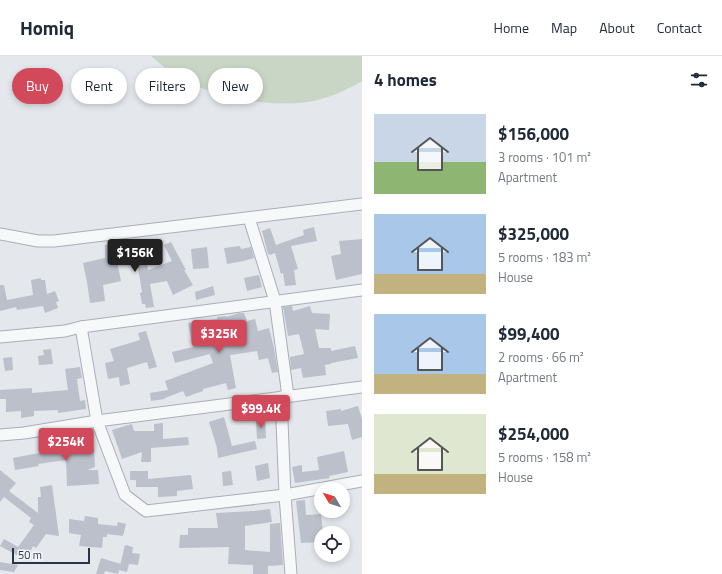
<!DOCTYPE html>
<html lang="en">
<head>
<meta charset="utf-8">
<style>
	:root { --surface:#fff; --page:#f6f6f7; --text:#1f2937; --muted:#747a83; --line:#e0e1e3; --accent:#d1495b }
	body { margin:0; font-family:"Titillium Web",sans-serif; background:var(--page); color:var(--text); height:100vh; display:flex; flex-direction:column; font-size:15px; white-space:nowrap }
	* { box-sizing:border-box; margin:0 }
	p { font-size:13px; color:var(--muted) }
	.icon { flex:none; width:22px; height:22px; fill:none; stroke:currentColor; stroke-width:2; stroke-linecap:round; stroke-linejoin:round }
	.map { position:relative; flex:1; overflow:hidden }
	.drawer { display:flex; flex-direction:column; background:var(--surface); width:360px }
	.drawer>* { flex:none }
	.hud { position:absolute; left:12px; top:12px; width:290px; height:36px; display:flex; gap:8px }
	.needle { width:26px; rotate:309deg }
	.tools { position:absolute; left:314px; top:426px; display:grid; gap:8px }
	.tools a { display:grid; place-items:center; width:36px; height:36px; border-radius:50%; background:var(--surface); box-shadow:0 2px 6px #0003; font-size:20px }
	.scale { position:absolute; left:12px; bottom:10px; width:78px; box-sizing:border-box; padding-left:4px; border:2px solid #2b3445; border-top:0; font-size:11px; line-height:14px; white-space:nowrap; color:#2b3445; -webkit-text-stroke:3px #f4f6f9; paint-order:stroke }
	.price { position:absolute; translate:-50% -34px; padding:0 9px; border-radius:4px; background:var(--accent); color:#fff; font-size:13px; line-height:26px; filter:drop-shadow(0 1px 2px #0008) }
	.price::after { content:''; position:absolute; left:50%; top:24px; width:12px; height:9px; margin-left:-6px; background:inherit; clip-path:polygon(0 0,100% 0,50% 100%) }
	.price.active { background:#222; color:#fff }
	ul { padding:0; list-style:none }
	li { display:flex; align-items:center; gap:12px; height:100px; padding:0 12px }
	li span { display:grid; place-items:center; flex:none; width:112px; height:80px; border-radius:0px; color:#555 }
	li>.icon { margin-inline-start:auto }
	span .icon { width:48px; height:48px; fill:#fffc; stroke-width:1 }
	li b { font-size:17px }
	h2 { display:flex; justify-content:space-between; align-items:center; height:48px; padding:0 12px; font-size:17px }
	.chip { padding:0 14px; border-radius:18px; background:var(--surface); box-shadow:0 2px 6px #0003; font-size:14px; line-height:36px }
	.chip.active { background:var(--accent); color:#fff }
	header { display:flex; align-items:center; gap:24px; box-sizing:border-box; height:56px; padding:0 20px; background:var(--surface); border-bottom:1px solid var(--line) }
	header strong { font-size:19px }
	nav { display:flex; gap:22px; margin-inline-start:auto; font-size:14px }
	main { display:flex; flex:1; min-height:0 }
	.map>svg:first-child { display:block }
</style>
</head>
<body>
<header>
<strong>Homiq</strong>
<nav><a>Home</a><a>Map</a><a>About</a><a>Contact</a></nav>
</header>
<main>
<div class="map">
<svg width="362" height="518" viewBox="0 0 362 518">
	<rect width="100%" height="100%" fill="#e4e7ec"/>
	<path fill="#c9d6c5" d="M151 0H362V25C346 35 326 43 308 46 269 51 217 43 183 23 171 17 161 9 151 0Z"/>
	<g fill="#bbc0ca">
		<path d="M314 171 317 185 291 190 298 213 294 214 296 229 285 230 283 217 281 218 275 197 270 199 269 198H268L262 175 270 172 276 189 304 179 303 174Z"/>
		<path d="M362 183V218L336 224 331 200 341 198 339 185Z"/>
		<path d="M171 186 186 214H184L193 229 173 239 167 225 150 228 154 251 146 252 145 248H142L140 237 142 236 136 199 116 200 121 225 103 229 105 245 90 247 87 226 83 207 105 202V189L123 188 126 192 144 189 148 214 172 205 164 189Z"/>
		<path d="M240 190 241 193 251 191 254 202 243 205 227 208 224 192Z"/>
		<path d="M207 191 209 212 193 213 191 193Z"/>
		<path d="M259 219 262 231 247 235 244 222Z"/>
		<path d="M41 222V224H45L47 238 55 235 59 245 56 246 58 252 45 257 43 250 17 254 16 251 0 255V229H4L7 244 33 239 31 224Z"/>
		<path d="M213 230 215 239 196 244 195 236Z"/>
		<path d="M292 250 293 255 310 250 312 257 330 258 329 274 315 273 319 292H331V295L355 290 358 302 331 307V308L325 309 326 319 303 322 301 312 291 314 290 301 304 298 299 278 288 280 283 251Z"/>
		<path d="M239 257H244L247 265 255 263 258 275 269 272 274 292 278 316 272 317 268 302 259 304 257 295 230 299 236 332 228 334 226 327 203 333V335L186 341 183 335 165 342V343L151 345 150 337 168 334 165 325 213 307 210 298 175 307 172 296 193 291 188 267 217 263V261L226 260V261Z"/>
		<path d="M146 275 157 311 149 313 147 306 127 312 130 328 120 330 119 321 108 323 105 307 114 305 110 293 140 284 138 277Z"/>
		<path d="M51 293 53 308 39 309 38 300 44 299 43 294Z"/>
		<path d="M12 301 13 314 5 315 3 302Z"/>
		<path d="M80 311 82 322 77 323 80 345 85 344 86 353 58 357V354L34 355V360L21 362V355L6 356V343H0V334L32 332V337L68 334 65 313Z"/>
		<path d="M358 350 362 363V381L352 384 348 368 328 370 326 355 341 353V355Z"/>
		<path d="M224 361 232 390 255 385 257 393 218 402 217 392 209 366Z"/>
		<path d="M265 363 266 382 257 383 256 364Z"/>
		<path d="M163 367V383L188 381 189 389 151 392V406H141L142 396 122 403 112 374 132 368 134 375H154V368Z"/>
		<path d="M87 384V392H94L95 411 87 414H98L99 428 67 430 66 404 38 408 39 410 15 414 13 402 44 396 43 393 57 390V388Z"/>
		<path d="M344 395 348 416 329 420 330 422 295 427 292 411 302 409V416L319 414 317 401Z"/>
		<path d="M268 407 270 422 257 425 255 410Z"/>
		<path d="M0 414 16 427 9 435 38 457V441H41L40 431 52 429 59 480 46 478 36 492 33 490 26 504 0 490 4 483 18 491 34 469 29 466 31 462 4 441 0 446Z"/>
		<path d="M130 415H148V423L191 419 193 433 177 435V440L158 441V431H136V424H130Z"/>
		<path d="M231 415 233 429 223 430 222 416Z"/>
		<path d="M305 444 306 459 321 458 323 477H321V486L301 487 296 445Z"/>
		<path d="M270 453 272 466 245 470V494L270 496V468L280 467 283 509 268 510V518H253V509L228 508 229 491 179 492 180 479H188V472H218L216 457 253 455Z"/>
		<path d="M85 460 98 462V468L117 470 118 466 126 468 123 480 107 478V481H103L102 492 79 490 81 479 69 477V463L84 465Z"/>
		<path d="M125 489 133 491 132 497 140 498 138 509 129 508 127 516 119 514Z"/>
		<path d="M101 502 121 508 118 518 105 515 104 518H96Z"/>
		<path d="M0 506 18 509 14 516 0 514Z"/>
	</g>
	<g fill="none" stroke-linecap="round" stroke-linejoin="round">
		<defs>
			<g id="street">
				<path d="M249 162 275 245 288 340"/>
				<path d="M0 178 38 185H54L362 148"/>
				<path d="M81 271 97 365 125 439 146 455 285 439 362 425"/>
				<path d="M0 281 65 275 81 271 362 234"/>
				<path d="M281 341 285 439 291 518"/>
				<path d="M0 379 24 377 97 365 362 331"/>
			</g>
		</defs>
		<use href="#street" stroke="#a9aeb7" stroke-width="13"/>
		<use href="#street" stroke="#f7f8fa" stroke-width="11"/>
	</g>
</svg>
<div class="tools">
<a><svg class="needle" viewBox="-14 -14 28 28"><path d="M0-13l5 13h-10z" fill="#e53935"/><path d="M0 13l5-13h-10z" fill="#747a83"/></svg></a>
<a><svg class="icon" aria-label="locate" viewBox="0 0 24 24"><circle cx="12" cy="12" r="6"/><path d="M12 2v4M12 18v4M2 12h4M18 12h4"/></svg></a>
</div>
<div class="scale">50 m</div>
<b class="price active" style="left:135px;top:217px">$156K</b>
<b class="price" style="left:219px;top:298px">$325K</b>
<b class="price" style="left:261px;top:373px">$99.4K</b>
<b class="price" style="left:66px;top:406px">$254K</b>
<div class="hud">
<a class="chip active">Buy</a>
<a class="chip">Rent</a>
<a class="chip">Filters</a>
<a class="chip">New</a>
</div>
</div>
<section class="drawer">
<h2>4 homes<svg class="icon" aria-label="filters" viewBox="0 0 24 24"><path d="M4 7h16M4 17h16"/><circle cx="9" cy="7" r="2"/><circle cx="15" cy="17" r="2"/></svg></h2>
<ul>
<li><span style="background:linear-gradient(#c9d6e8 60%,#8fb573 0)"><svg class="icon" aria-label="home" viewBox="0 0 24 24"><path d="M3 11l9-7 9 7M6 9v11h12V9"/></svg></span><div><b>$156,000</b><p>3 rooms · 101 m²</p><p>Apartment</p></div></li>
<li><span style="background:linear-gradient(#a9c7e8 75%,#c2b280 0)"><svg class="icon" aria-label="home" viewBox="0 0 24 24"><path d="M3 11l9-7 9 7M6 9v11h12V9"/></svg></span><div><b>$325,000</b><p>5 rooms · 183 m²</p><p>House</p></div></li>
<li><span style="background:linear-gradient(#a9c7e8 75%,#c2b280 0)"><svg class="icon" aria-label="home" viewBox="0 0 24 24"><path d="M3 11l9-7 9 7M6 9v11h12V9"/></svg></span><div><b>$99,400</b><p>2 rooms · 66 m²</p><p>Apartment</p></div></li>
<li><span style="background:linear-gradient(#dfe7d0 75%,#c2b280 0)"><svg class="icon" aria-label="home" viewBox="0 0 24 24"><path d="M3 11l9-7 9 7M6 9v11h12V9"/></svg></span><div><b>$254,000</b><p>5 rooms · 158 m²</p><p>House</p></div></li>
</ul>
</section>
</main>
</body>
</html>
